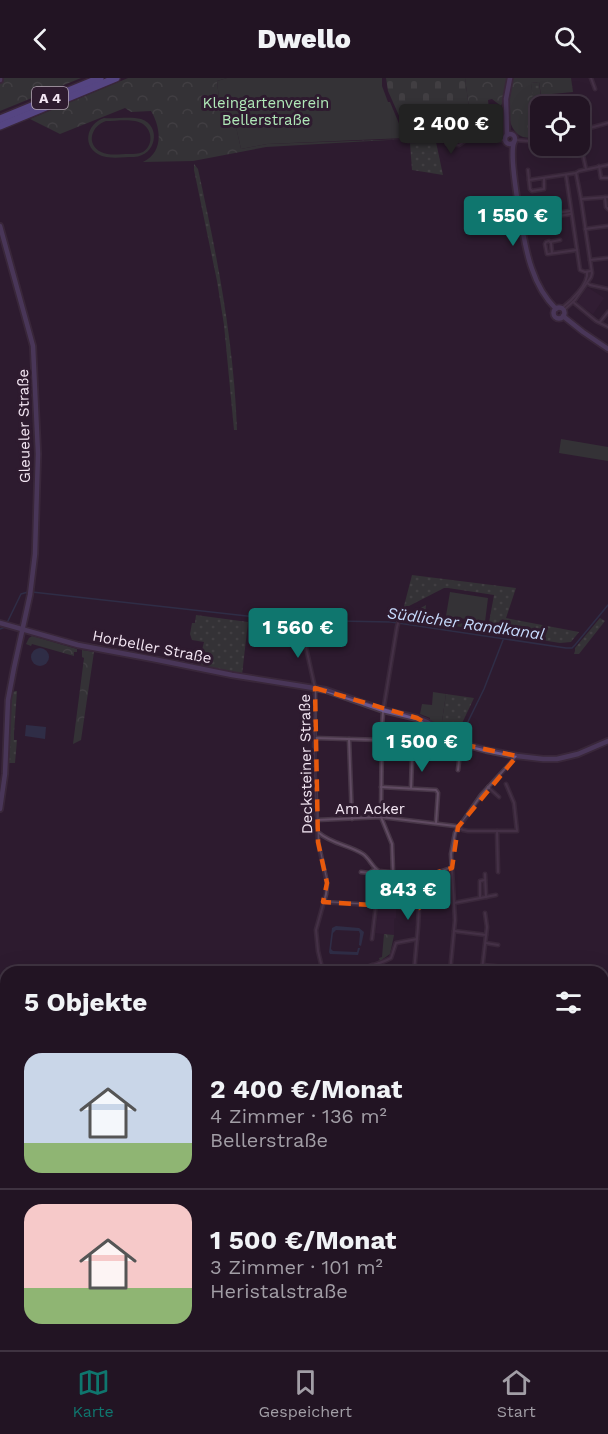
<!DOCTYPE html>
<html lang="de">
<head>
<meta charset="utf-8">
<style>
	:root { --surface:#221423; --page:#2a1d2b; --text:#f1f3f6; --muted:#a29ea6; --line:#3f3341; --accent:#0f766e }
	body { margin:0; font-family:"Work Sans",sans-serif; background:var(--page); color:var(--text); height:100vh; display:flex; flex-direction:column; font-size:22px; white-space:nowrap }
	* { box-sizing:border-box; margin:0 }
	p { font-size:20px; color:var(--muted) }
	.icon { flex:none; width:33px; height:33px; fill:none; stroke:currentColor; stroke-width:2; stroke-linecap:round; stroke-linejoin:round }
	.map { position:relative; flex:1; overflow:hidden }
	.panel { position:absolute; left:0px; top:888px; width:609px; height:384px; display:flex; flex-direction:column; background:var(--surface); border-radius:18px 18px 0 0; box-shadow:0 6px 24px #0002,0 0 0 2px var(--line) }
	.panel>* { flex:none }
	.buttons { position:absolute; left:530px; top:18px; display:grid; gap:12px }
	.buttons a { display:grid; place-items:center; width:60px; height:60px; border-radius:12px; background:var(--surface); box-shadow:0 6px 24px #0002,0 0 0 2px var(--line); font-size:30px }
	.price { position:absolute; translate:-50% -51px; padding:0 14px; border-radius:6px; background:var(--accent); color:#fff; font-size:20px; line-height:39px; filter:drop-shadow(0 2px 3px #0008) }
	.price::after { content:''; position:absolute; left:50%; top:36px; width:18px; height:14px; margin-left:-9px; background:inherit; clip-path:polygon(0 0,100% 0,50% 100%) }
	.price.selected { background:#222; color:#fff }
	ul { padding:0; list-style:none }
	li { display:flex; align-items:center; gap:18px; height:150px; padding:0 24px }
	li+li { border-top:2px solid var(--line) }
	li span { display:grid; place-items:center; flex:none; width:168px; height:120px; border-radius:18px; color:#555 }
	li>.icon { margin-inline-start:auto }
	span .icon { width:72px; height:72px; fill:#fffc; stroke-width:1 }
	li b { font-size:26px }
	h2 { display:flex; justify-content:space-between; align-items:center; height:72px; padding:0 24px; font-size:26px }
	header { display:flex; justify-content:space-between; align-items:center; height:78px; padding:0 24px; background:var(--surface); font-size:27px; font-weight:800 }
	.tab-bar { display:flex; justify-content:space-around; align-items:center; height:84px; border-top:2px solid var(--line); background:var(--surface); font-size:16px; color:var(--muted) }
	.tab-bar a { display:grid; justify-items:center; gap:3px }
	.tab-bar .selected { color:var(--accent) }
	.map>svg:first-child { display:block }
</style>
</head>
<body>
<header><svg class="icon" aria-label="back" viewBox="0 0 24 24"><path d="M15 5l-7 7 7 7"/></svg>Dwello<svg class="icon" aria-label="search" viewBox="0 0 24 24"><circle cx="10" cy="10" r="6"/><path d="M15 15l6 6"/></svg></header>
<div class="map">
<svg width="608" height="1272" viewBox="0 0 608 1272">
	<defs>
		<pattern id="grass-dots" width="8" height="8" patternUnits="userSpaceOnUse" patternTransform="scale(1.5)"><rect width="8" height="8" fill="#3c4f3e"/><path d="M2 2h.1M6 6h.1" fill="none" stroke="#59685a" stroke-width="1.8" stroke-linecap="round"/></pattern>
		<pattern id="forest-crowns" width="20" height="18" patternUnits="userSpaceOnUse" patternTransform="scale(1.5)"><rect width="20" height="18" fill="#3c4f3e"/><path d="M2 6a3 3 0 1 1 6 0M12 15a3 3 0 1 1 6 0" fill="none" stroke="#59685a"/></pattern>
		<pattern id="cemetery-stones" width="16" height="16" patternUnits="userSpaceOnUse" patternTransform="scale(1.5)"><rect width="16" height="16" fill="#3c4f3e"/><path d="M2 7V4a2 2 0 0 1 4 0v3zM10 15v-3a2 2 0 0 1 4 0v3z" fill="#59685a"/></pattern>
	</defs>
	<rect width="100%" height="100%" fill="#2e1b2f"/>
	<g fill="#371f39">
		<path d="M587 209 604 220 593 236 577 225Z"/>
		<path d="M379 830 396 831V840L394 841V857L375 855 376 853 378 831Z"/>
	</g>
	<g fill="url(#grass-dots)">
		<path d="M539 4 542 28H540V35L534 36 531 5Z"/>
		<path d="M436 64 443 97 412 92 410 65Z"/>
		<path d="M194 86 198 91C217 177 234 264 237 352H234L224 247 217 203 194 92Z"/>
		<path d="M412 497 516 510 506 540 579 554 571 564 560 565 406 540 401 537 403 532H405V534L416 536 419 531 426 527 425 539 488 550 494 517 448 510H444L409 528H406L405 529 404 528Z"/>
		<path d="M196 537 248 544 242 597 202 589 200 580 204 564 192 562 190 556 192 545H195Z"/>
		<path d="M600 540 605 543 579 576H574L575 573V570Z"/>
		<path d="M15 613H17L14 655V662H17L15 685H9L10 636 12 615Z"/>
		<path d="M446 616 474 620 455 660 441 650Z"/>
	</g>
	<g fill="url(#forest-crowns)">
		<path d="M0 0H81L0 33Z"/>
		<path d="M128 0H227L217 3 221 38 233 35 241 71 267 66 406 61 266 69 193 83 143 84C164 74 161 50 151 33L131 34 125 30 60 56 30 41Z"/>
		<path d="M465 0H507C505 8 504 23 501 28L492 21 488 22 492 60H473Z"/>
		<path d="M512 0H571L573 14 541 17 539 4 531 5 538 60C533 60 527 60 523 59 503 52 508 15 512 0Z"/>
		<path d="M32 558 77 571V574H74V578L32 566 31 568 26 566 29 560Z"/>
		<path d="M82 572 94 574 81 662 73 666 84 580 82 579Z"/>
		<path d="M384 856 394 857 390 876 380 883 379 880 382 879Z"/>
	</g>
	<path fill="url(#cemetery-stones)" d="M386 0H465L473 60 443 58 409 60 388 13Z"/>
	<g fill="#3c4f3e" fill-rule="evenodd">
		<path d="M227 0H382V8L388 24H390L405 60 267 66 241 71 233 36 221 38 217 3Z"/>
		<path d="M104 40C115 41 130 38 141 41 162 48 156 78 134 79 124 79 111 81 102 78 81 70 86 46 104 40ZM106 43C117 43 134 40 143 46 153 53 153 68 143 74 138 76 134 76 129 76 120 76 109 78 101 74 85 66 92 47 106 43Z"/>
		<path d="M561 361 608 369V383L559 375Z"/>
		<path d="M450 514 488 520 485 544 446 538Z"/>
		<path d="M433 614 446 616 441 650 430 642V640L420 636 422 626 432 627Z"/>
	</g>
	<g fill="#314362">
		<circle cx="40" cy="579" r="9"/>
		<path d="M26 647 46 649 45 661 25 658Z"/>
		<path d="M336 848 359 850 364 854 361 868 359 867 360 856 359 853 336 852 333 855 331 871 333 873 356 874H357L358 870H360L358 877 330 876 329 874 332 850Z"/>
	</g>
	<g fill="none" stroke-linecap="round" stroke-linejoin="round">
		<g stroke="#314362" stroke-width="1.5">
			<path d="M32 514 284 542 391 544 566 570H572L575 567 608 527"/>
			<path d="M0 551 5 549 21 516 28 514"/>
			<path d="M459 662 484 611 503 562"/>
			<path d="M362 893V894"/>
			<path d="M603 1209H608"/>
		</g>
		<defs>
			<g id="street">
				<path d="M591 0 595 11"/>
				<path d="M579 53 608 45"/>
				<path d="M579 59 586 91"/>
				<path d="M445 61 447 66 459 67 466 62"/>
				<path d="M515 62 528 63 540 62"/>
				<path d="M408 63 443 61 474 62H505"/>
				<path d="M599 88 601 100H608"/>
				<path d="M528 92 529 102"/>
				<path d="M566 97 580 192 585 194 591 193"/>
				<path d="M544 100V111L532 113 530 111 529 102 576 95 579 93 608 87"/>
				<path d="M605 119 606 129 608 131"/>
				<path d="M581 121 608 119"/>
				<path d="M521 137C536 144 555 138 571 136"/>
				<path d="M535 139 537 138 570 133"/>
				<path d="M585 151 608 148"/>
				<path d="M550 164 560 162"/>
				<path d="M552 175 551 165 549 163 546 164 545 166 547 176H548L577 172"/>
				<path d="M590 182 608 180"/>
				<path d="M587 205 590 207 608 211"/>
				<path d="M573 224 596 243 608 249"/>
				<path d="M562 230C571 223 589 206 587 194"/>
				<path d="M564 232 575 222 591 199 592 195 581 121 576 95"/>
				<path d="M600 244 608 234"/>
				<path d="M301 547 315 610 314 686 318 764 327 805 326 816 316 852 318 873 323 894"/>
				<path d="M314 660 382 662"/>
				<path d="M349 661 352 741"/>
				<path d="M401 680H415"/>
				<path d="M458 692 461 666"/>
				<path d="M381 709 436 712 438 715 436 745"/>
				<path d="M488 709 499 719"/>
				<path d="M411 710 412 680"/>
				<path d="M317 742 381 739 455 748 463 752 468 753H517L514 725 506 706"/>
				<path d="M497 753 498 794"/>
				<path d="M319 755C332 766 349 767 363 776 370 781 372 789 379 793L419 797 422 799"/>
				<path d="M361 794 369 795 375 791"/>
				<path d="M393 795 392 766 381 739 382 648 383 634 397 549 402 531"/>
				<path d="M485 796 486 819"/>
				<path d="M423 799 452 790"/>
				<path d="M480 819V803L485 802"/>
				<path d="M323 824 419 830"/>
				<path d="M454 825 496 817"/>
				<path d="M454 853 486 857"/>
				<path d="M372 861 376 827"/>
				<path d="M486 865 498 867"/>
				<path d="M379 885 382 894"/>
				<path d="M372 887 375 894"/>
				<path d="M482 887 503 889"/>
				<path d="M482 892 487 849 485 835"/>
				<path d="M337 894C356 892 374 889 391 880L396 865 417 861"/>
				<path d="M414 894 418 849 420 809 422 799"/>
				<path d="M450 894 455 842 451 776 455 755 481 717 517 678"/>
				<path d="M603 1071 605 1072"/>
				<path d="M519 1266 524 1272"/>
			</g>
			<g id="secondary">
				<path d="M0 2V0"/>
				<circle cx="510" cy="61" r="5"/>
				<path d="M507 57 506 21 510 0"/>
				<path d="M514 64C508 80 525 173 532 191 537 206 545 220 556 231"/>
				<path d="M0 148 33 268 38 376 35 476 30 517 14 590 8 622 5 696 0 731"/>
				<circle cx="559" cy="235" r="5.5"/>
				<path d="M563 238 583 254 608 271"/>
				<path d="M0 545 78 567 153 581 232 597 326 612 383 632 417 640 427 644 456 664 486 672 517 678 543 681H557L578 676 608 663"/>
				<path d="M603 1087H608"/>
				<path d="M603 1143 608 1136"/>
				<path d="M0 1176 6 1218"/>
				<path d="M29 1266 34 1272"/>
				<path d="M568 1272V1266"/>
			</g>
			<g id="highway">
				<path d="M0 41 100 0"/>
				<path d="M0 48 116 0"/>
			</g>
		</defs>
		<use href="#street" stroke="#473647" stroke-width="5"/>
		<use href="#secondary" stroke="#473647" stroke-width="8"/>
		<use href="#highway" stroke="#473647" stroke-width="10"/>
		<use href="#street" stroke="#604b62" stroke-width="2"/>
		<use href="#secondary" stroke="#6b588a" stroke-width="4.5"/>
		<use href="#highway" stroke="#8578e6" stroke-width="7"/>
	</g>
	<path d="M0 0H608V1272H0ZM315 610 417 640 461 666 517 678 458 749 452 790 421 799 419 830 323 824 327 805 318 764Z" fill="#2e1b2f" fill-opacity=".55" fill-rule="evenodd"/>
	<path fill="none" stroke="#e8590c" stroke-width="4.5" stroke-dasharray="12 8" stroke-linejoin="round" d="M315 610 417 640 461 666 517 678 458 749 452 790 421 799 419 830 323 824 327 805 318 764Z"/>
	<g text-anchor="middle" stroke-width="6" stroke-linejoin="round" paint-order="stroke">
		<rect fill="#2e1b2f" stroke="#b8a9b8" stroke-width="1.5" x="32" y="9" width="36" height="22" rx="4.5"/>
		<g font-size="14" font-weight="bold" fill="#f3e6f3">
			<text x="50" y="25">A 4</text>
		</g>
		<g font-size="15" fill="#b0e8b8" stroke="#2e1b2f">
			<text x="266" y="30">Kleingartenverein<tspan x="266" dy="17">Bellerstraße</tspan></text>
		</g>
		<g font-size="15" fill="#f3e6f3" stroke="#2e1b2f">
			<text transform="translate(24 348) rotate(-91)" y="5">Gleueler Straße</text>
			<text transform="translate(152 569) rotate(11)" y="5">Horbeller Straße</text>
			<text transform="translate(306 686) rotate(-91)" y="5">Decksteiner Straße</text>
			<text x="370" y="736">Am Acker</text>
		</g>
		<g font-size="16" font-style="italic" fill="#c7dbfd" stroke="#2e1b2f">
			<text transform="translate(466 545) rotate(8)" y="6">Südlicher Randkanal</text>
		</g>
	</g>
</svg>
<div class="buttons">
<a><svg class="icon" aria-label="locate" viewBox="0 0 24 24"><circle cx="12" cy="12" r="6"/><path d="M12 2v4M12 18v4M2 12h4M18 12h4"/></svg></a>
</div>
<b class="price selected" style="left:451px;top:77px">2 400 €</b>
<b class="price" style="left:513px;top:169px">1 550 €</b>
<b class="price" style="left:298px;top:581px">1 560 €</b>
<b class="price" style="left:422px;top:695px">1 500 €</b>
<b class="price" style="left:408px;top:843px">843 €</b>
<section class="panel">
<h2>5 Objekte<svg class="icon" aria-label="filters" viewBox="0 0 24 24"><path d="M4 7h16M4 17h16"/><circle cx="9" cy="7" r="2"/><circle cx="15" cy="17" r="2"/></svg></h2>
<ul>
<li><span style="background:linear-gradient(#c9d6e8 75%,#8fb573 0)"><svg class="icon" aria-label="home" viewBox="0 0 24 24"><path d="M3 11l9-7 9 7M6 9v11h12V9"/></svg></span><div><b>2 400 €/Monat</b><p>4 Zimmer · 136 m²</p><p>Bellerstraße</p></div></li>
<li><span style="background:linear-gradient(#f6c9c9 70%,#8fb573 0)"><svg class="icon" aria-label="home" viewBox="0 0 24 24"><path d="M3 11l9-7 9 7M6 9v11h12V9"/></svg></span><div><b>1 500 €/Monat</b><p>3 Zimmer · 101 m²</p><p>Heristalstraße</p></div></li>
</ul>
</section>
</div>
<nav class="tab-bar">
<a class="selected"><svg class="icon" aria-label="map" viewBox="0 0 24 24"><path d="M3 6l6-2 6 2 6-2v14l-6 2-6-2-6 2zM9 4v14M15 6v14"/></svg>Karte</a>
<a><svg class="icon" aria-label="saved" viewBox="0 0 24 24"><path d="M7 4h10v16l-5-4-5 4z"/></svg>Gespeichert</a>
<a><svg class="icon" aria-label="home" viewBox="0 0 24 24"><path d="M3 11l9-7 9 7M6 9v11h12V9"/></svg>Start</a>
</nav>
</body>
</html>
